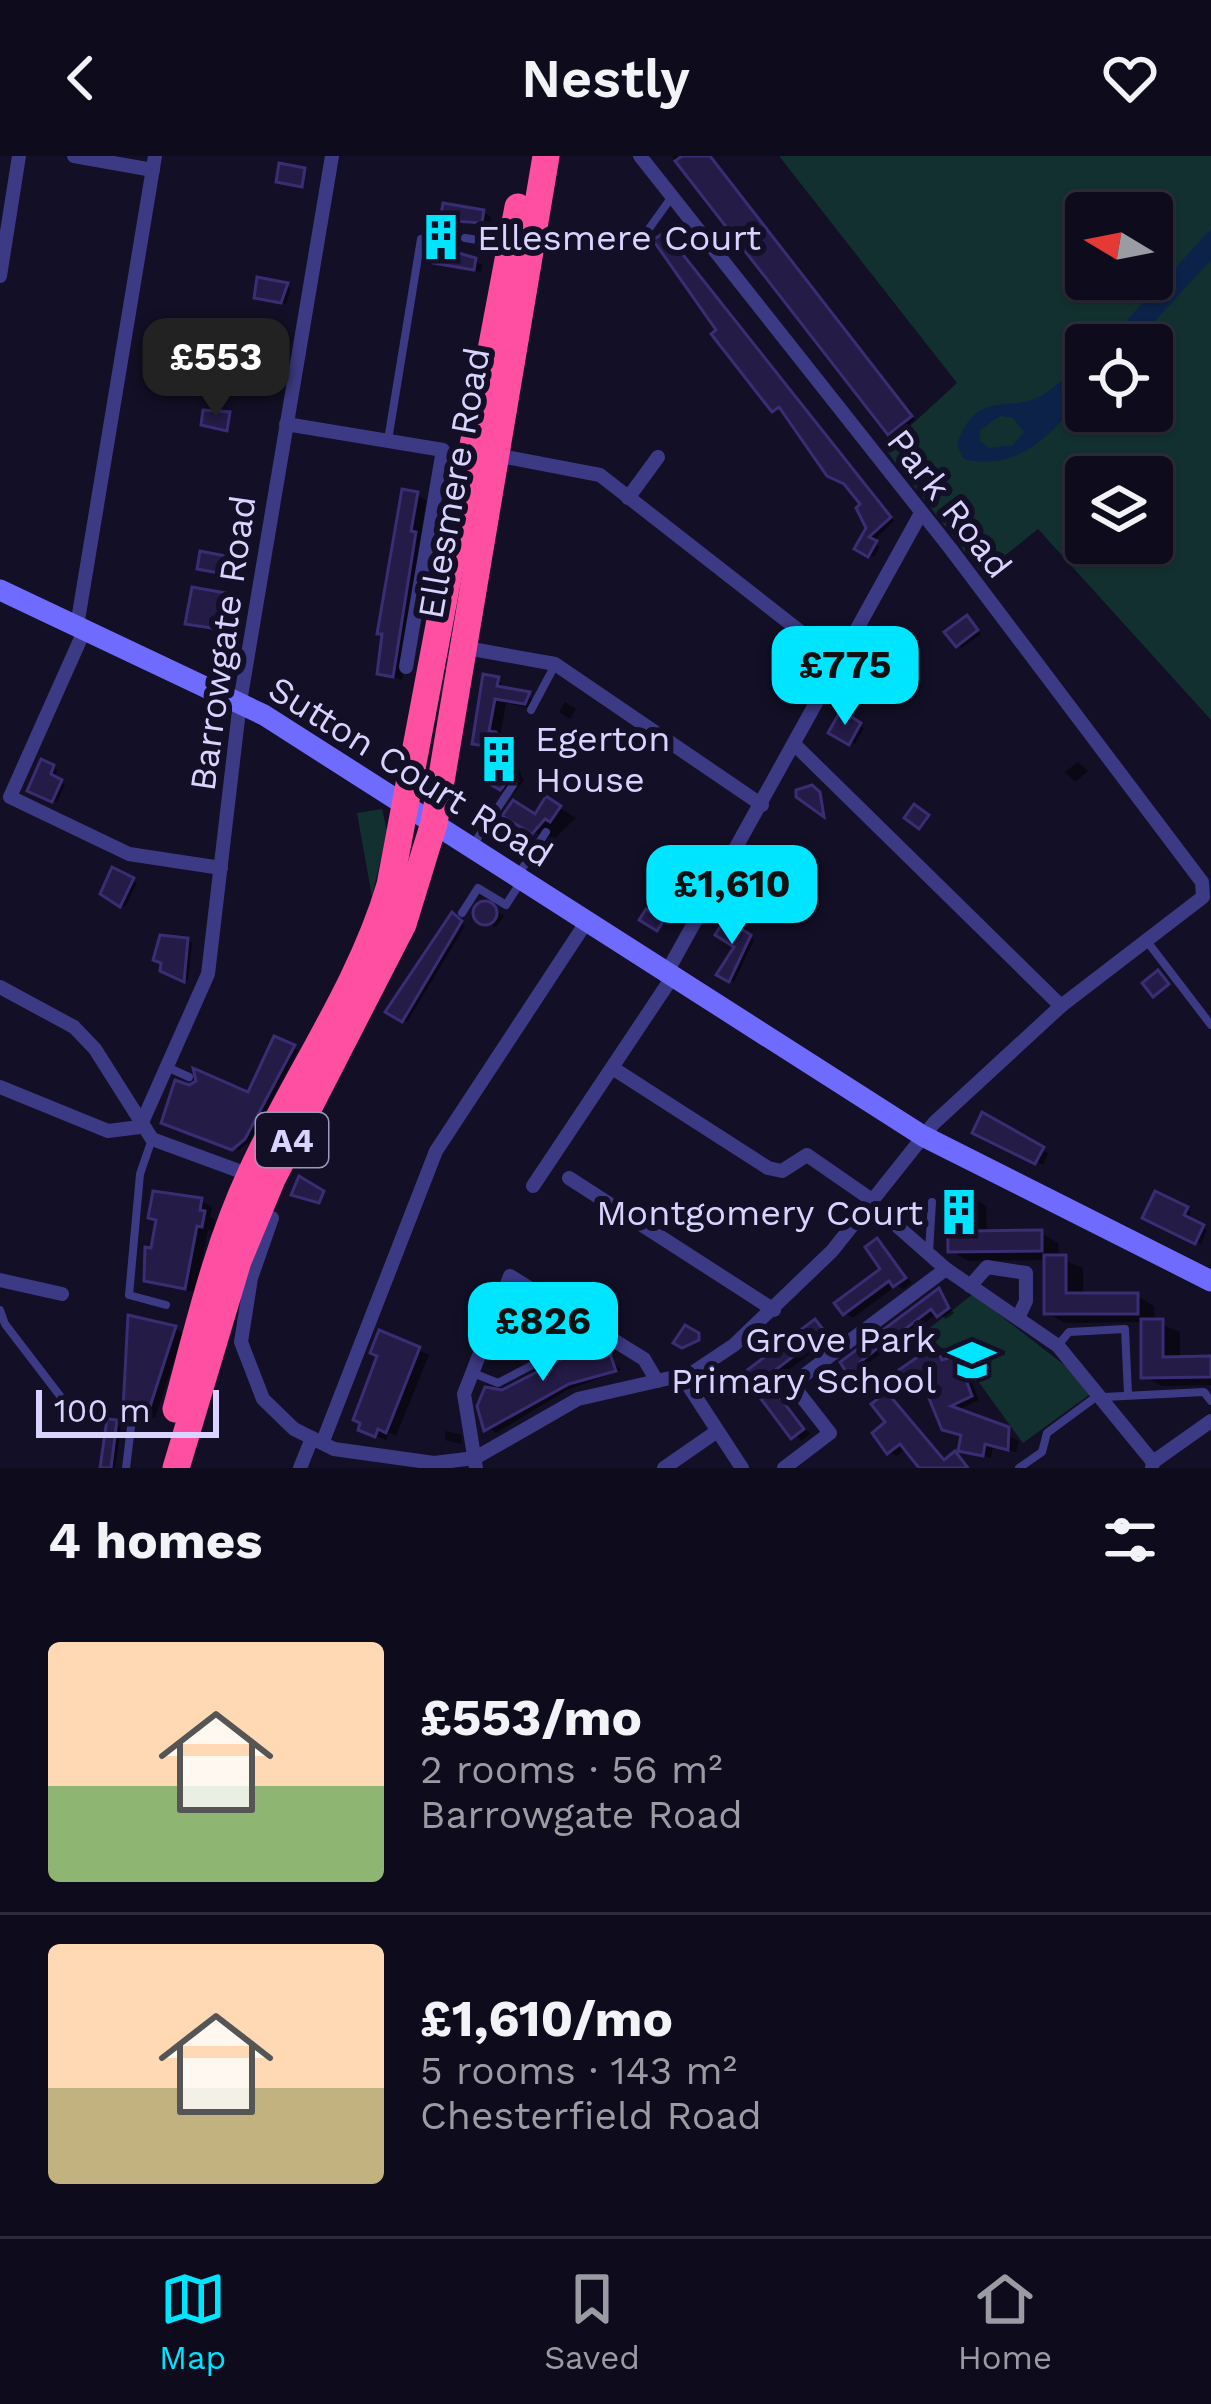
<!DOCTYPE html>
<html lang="en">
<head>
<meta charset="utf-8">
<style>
	:root { --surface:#0e0b1c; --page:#171425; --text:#f1f3f6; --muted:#9b9ba3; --line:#2e2b3b; --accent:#00e5ff }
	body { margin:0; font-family:"Work Sans",sans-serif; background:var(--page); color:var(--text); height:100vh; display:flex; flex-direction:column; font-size:45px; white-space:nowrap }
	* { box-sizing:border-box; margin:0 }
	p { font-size:39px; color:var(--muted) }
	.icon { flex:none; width:66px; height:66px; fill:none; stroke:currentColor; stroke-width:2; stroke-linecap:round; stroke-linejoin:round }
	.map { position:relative; height:1312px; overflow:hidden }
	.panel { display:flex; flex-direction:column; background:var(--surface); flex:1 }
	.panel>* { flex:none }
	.needle { width:78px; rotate:280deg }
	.tools { position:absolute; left:1065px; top:36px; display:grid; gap:24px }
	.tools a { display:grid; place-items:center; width:108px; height:108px; border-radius:12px; background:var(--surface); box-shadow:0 3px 9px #0004,0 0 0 3px var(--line); font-size:60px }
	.scale { position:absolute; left:36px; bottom:30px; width:183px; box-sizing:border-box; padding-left:12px; border:6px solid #d9d4ff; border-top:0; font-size:33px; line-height:42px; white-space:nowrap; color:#d9d4ff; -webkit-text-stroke:9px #130f26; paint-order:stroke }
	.price { position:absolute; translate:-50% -102px; padding:0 27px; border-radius:24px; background:var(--accent); color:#111; font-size:39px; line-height:78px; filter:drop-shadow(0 3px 6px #0008) }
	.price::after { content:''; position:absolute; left:50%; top:72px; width:36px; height:27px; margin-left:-18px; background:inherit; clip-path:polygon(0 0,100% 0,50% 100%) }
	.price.current { background:#222; color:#fff }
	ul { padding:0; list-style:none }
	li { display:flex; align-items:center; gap:36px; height:300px; padding:0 48px }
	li+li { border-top:3px solid var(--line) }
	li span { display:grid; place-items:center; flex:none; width:336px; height:240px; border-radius:12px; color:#555 }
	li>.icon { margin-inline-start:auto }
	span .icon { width:144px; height:144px; fill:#fffc; stroke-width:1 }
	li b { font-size:51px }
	h2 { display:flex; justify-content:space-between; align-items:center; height:144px; padding:0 48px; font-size:51px }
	header { display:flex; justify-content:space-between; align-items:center; height:156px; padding:0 48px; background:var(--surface); font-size:54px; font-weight:600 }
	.tab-bar { display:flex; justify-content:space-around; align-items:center; height:168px; border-top:3px solid var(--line); background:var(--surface); font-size:33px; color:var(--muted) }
	.tab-bar a { display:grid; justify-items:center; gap:6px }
	.tab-bar .current { color:var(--accent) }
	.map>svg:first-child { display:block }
</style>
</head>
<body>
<header><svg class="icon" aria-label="back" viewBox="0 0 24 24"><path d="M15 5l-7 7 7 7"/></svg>Nestly<svg class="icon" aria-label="heart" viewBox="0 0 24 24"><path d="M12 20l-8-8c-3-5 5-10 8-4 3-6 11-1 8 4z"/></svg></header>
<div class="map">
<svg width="1211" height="1312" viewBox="0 0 1211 1312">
	<rect width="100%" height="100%" fill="#130f26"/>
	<g fill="#12302f" fill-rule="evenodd">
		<path d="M779 0H1211V564L1038 373 982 418 885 293 957 227ZM1086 57H1152V123H1086ZM1086 189H1152V255H1086ZM1086 321H1152V387H1086Z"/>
		<path d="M382 653 387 675 372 741 357 657Z"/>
		<path d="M973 1138 1090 1229 1089 1239 1023 1287 967 1210 978 1199 942 1192 922 1178Z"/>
	</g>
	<g fill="#0c2248" fill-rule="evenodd">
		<path d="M1211 73V104L1133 189H1104Z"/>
		<path d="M1086 204V240C1049 277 1022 316 964 303L957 289C976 231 1009 258 1041 240 1057 231 1072 215 1086 204ZM1000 260 1013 262 1024 276 1013 289 989 292 980 285V274Z"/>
	</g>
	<g fill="#0007">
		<path d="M672 0H706L915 264 894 279 890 277Z"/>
		<path d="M483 56 491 61 490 70 461 67 455 99 483 109 481 116 436 105 439 62Z"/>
		<path d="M665 79 894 365 872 386 880 391 874 401 858 392 870 372 865 349 784 253 774 254Z"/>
		<path d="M259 125 291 132 286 148 257 141Z"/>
		<path d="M205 189 218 193 217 200 204 196Z"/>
		<path d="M417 339 426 344 402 524 381 516Z"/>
		<path d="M230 440 235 443 229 475 193 469Z"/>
		<path d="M971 465 981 478 962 492 958 489Z"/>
		<path d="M785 494 800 503 796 509 781 501Z"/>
		<path d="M498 524 508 535 539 545 536 553 506 547 500 582 507 586 524 625 513 638 494 627 500 617 487 593 476 587Z"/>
		<path d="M565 546 576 553 570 563 559 556Z"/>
		<path d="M842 558 864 572 855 588 832 576Z"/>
		<path d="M1078 606 1088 615 1075 626 1065 616Z"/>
		<path d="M42 607 57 614 54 623 65 629 57 646 30 634Z"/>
		<path d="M547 644 576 662 551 686 507 659 536 661Z"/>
		<path d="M114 715 137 727 125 751 104 737Z"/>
		<path d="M482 747 504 760 496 771 474 759Z"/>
		<path d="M457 762 465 770 407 866 389 855Z"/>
		<path d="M726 767 754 784 734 826 721 818 738 790Z"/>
		<path d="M187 784 192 787 188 825 164 813Z"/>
		<path d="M275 884 298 894 250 985 239 994 166 968 250 940Z"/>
		<path d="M976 976 1011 979 1048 997 1043 1009Z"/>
		<path d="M969 1039 986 1050 987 1078 1041 1077 1058 1087 1059 1102 1083 1112V1140H1137L1154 1150 1155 1166 1180 1176V1204L1211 1203V1229L1162 1230 1144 1220V1166L1065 1167 1047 1157V1104L968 1105 951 1095Z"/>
		<path d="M1157 1039 1191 1056 1187 1064 1207 1074 1201 1088 1146 1061Z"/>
		<path d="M201 1045 212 1051 210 1061 215 1064 213 1075 208 1074 196 1137 147 1124Z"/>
		<path d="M877 1086 912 1127 903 1133 897 1129 853 1162 845 1157 884 1113Z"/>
		<path d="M939 1136 954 1157 946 1163 938 1157 909 1178 917 1188 910 1193 897 1185 865 1210 873 1219 865 1225 845 1207Z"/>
		<path d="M815 1166 831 1182 771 1227 810 1278 801 1285 759 1236 750 1243 742 1238Z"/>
		<path d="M175 1173 183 1177 155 1262 135 1257Z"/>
		<path d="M600 1192 621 1214 567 1234 496 1277 483 1267 502 1237Z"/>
		<path d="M935 1193 947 1206 964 1207 979 1244 956 1255 999 1268 997 1274 1019 1285 1016 1296 993 1291 991 1302 961 1293 964 1280 944 1272 924 1223 904 1231 896 1226Z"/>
		<path d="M419 1194 429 1199 396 1280 389 1276 386 1284 371 1278Z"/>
		<path d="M880 1232 946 1306 955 1299 970 1312H923L907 1292 897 1300 889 1296Z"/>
		<path d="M109 1266 121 1270 115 1312H103Z"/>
		<path d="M446 1275 462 1279 461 1288 445 1284Z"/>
	</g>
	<g fill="#241b47" stroke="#3b2d73" stroke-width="3">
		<path d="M682 0H710L912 260 888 279 675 5Z"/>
		<path d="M279 7 305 12 302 31 276 26Z"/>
		<path d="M443 47 484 54 482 67 453 65 448 94 476 102 474 114 433 107 437 59H441Z"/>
		<path d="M665 76 891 361 869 381 877 385 868 401 854 393 866 372 856 352 860 348 844 328 827 320 779 251 772 256 711 178 716 174 653 84Z"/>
		<path d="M257 121 288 127 281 147 254 142Z"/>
		<path d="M203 254 230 256 227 275 201 269Z"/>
		<path d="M402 333 418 336 411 375 416 376 393 521 377 518 382 478H377Z"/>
		<path d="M200 395 231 401 234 420 197 413Z"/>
		<path d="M192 431 231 438 225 474 185 468Z"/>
		<path d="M967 459 978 474 956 491 944 476Z"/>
		<path d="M483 518 499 521 497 530 530 536 525 548 495 543 489 575 496 576 514 618 500 634 490 628 496 617 485 590 472 588Z"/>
		<path d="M841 554 861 567 849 589 828 577Z"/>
		<path d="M41 603 54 609 51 618 62 624 52 646 27 635Z"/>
		<path d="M812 629 820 636 824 661 796 641V634Z"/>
		<path d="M546 640 561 650 550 666 545 663 532 678 502 660 513 644 535 658Z"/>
		<path d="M914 648 929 659 919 673 904 662Z"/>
		<path d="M112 711 134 722 120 751 100 738Z"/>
		<circle cx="485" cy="757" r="12"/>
		<path d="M646 753 664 764 657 775 639 764Z"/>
		<path d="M452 756 462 765 402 866 385 856Z"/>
		<path d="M725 763 751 779 729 826 716 819 734 791 715 779Z"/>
		<path d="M160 779 188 782 184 826 160 815 161 807 153 804Z"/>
		<path d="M1158 814 1169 828 1153 841 1142 827Z"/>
		<path d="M274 880 295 889 245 983 232 994 161 967 175 924 189 929 196 925 193 912 248 936Z"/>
		<path d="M982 956 1044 991 1035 1008 972 977Z"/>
		<path d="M299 1020 324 1035 319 1047 291 1039Z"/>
		<path d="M153 1035 202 1042 200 1054 205 1055 202 1071 197 1070 185 1133 144 1125 145 1091 151 1092 156 1064 148 1062Z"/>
		<path d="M1155 1035 1188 1051 1184 1059 1204 1069 1195 1088 1142 1062Z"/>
		<path d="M970 1036V1075L1042 1074V1095L948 1096 947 1037Z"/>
		<path d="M877 1082 906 1122 893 1131 889 1125 843 1159 834 1147 880 1113 865 1091Z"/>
		<path d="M1044 1099H1066V1137H1138V1158H1044Z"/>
		<path d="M939 1132 949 1152 937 1161 931 1153 905 1173 912 1184 901 1192 889 1183 860 1206 868 1215 857 1223 850 1214 847 1217 840 1206Z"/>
		<path d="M128 1159 176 1170 147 1260 123 1254Z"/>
		<path d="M815 1163 825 1176 765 1222 804 1273 791 1283 752 1231 740 1240 730 1227Z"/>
		<path d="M1141 1163H1163V1201L1211 1200V1221L1141 1222Z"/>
		<path d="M685 1169 699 1177V1184L682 1192 673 1187Z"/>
		<path d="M379 1174 420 1191 386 1277 378 1273 375 1281 358 1274 360 1267 353 1264 377 1200 370 1197Z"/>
		<path d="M595 1186 610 1198 616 1215 569 1228 484 1275 477 1250 485 1231 502 1234Z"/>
		<path d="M935 1189 942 1204 957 1199 972 1240 951 1250 1009 1271 1008 1294 985 1288 983 1300 958 1295 961 1279 942 1274 919 1218 894 1229 890 1220Z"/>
		<path d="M880 1228 944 1304 955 1295 968 1312H919L900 1288 887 1298 872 1277 885 1266 871 1248 879 1242 872 1234Z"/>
		<path d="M107 1263 117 1264 111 1312H100Z"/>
	</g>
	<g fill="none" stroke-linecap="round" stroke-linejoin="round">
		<g stroke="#3d3a85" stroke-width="8">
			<path d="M648 74 671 42"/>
			<path d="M465 82 504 88"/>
			<path d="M388 284 421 83"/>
			<path d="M531 554 555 509"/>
			<path d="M473 689 513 629"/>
			<path d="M518 719 546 676"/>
			<path d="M462 757 478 732 506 749 520 727"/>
			<path d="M1146 784 1211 869"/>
			<path d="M169 912 189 921"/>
			<path d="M152 983 140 1018 129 1139 166 1149"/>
			<path d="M929 1096 932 1046"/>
			<path d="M0 1154 5 1168 67 1249"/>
			<path d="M1059 1188 1069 1176 1125 1173 1128 1238"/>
			<path d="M473 1217 498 1227 597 1175"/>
			<path d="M1104 1241 1204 1236 1211 1245"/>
			<path d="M126 1312 131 1271"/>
			<path d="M1019 1312 1042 1296 1047 1277 1100 1238"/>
		</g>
		<g stroke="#3d3a85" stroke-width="14">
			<path d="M74 0 153 14"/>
			<path d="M0 120 19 0"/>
			<path d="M286 268 443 294 406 511"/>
			<path d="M495 299 600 319 838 505"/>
			<path d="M628 342 658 301"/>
			<path d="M77 470 155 0"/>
			<path d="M85 473 10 641 129 698 221 712"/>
			<path d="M461 491 555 508 762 649"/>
			<path d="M794 588 1061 850"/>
			<path d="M667 816 920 359"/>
			<path d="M0 831 74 871 95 893 152 983 250 1019"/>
			<path d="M614 913 768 1012 782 1015 807 999 872 1044"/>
			<path d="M0 931 108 975 140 971"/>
			<path d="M140 971 208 818 240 546 332 0"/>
			<path d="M569 1022 774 1154"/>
			<path d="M533 1030 673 820"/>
			<path d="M871 1047 946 1113 1058 1190 1153 1306 1152 1312"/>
			<path d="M272 1062 251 1122 241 1186 263 1243 294 1273 334 1293 434 1307 475 1302 578 1243 692 1217 734 1189 832 1095 934 967 1061 850 1203 741 1202 726 950 392 640 0"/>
			<path d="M0 1124 62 1138"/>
			<path d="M970 1130 987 1111 1026 1117V1145L1018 1162"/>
			<path d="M682 1220 742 1312"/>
			<path d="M323 1285 436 995 587 765"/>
			<path d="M1153 1306 1211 1265"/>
			<path d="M300 1312 312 1282"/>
			<path d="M476 1312 464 1238 510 1120 644 1203 657 1225"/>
			<path d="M664 1312 716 1276"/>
			<path d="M784 1312 830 1277 798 1236 799 1223 946 1113"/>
		</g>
		<path stroke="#6f6bff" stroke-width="21" d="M0 434 264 559 923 980 1211 1125"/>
		<g stroke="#ff4fa3" stroke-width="27">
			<path d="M176 1253C198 1173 216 1092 251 1017 295 921 360 831 390 729L518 51"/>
			<path d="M176 1312 238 1105 272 1023 403 768 434 667 546 0"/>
		</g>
	</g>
	<defs>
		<symbol id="building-bare" viewBox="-9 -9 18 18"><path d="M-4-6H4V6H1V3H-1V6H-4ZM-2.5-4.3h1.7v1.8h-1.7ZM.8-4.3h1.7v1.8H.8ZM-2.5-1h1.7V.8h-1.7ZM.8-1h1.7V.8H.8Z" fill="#00e5ff" stroke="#130f26" stroke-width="2.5" paint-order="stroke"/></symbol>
		<symbol id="school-bare" viewBox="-9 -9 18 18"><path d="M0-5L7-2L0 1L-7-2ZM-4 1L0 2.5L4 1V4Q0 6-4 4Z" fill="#00e5ff" stroke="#130f26" stroke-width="2.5" paint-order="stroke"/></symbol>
	</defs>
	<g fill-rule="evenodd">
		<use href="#building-bare" x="408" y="48" width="66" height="66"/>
		<use href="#building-bare" x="466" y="570" width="66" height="66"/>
		<use href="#building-bare" x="926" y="1023" width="66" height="66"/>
		<use href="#school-bare" x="939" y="1171" width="66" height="66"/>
	</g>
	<g text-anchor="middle" stroke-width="12" stroke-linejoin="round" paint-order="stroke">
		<rect fill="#130f26" stroke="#9e99be" stroke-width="3" x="256" y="957" width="72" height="54" rx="9"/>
		<g font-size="33" font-weight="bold" fill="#d9d4ff">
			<text x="292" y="996">A4</text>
		</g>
		<g font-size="36" fill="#d9d4ff" stroke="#130f26" text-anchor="start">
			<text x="477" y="94">Ellesmere Court</text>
			<text x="535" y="595">Egerton<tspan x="535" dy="41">House</tspan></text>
			<text x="923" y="1069" text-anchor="end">Montgomery Court</text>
			<text x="936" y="1196" text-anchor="end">Grove Park<tspan x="936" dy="41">Primary School</tspan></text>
		</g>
		<g font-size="36" fill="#d9d4ff" stroke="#130f26">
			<text transform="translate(453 327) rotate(-80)" y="13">Ellesmere Road</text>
			<text transform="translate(950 347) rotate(52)" y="13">Park Road</text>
			<text transform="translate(222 487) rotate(-82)" y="13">Barrowgate Road</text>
			<text transform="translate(411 615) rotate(32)" y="13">Sutton Court Road</text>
		</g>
	</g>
</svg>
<div class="tools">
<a><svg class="needle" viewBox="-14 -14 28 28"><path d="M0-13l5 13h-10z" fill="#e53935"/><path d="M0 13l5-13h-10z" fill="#9b9ba3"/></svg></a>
<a><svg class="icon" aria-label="locate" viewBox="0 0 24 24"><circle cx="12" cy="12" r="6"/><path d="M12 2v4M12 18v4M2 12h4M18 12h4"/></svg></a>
<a><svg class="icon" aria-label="layers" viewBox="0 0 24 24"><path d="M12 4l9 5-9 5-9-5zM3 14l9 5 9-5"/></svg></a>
</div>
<div class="scale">100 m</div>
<b class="price current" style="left:216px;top:264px">£553</b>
<b class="price" style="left:845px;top:572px">£775</b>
<b class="price" style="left:732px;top:791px">£1,610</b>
<b class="price" style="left:543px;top:1228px">£826</b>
</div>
<section class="panel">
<h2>4 homes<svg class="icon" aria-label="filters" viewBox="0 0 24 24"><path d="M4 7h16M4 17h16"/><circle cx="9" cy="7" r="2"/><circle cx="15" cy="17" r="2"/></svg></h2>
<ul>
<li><span style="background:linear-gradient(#ffd9b3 60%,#8fb573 0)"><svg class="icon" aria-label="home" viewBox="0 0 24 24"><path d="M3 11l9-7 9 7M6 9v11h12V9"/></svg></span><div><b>£553/mo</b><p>2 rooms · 56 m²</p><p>Barrowgate Road</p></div></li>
<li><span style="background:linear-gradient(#ffd9b3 60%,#c2b280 0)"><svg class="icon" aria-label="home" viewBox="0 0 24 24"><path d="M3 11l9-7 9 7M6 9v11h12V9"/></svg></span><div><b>£1,610/mo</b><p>5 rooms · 143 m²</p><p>Chesterfield Road</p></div></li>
</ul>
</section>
<nav class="tab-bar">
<a class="current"><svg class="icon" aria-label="map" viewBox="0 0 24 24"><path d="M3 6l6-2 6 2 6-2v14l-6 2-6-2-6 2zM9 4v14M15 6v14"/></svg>Map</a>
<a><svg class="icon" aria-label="saved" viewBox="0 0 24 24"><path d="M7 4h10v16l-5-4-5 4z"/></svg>Saved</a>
<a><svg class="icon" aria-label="home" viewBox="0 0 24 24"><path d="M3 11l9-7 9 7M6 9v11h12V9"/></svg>Home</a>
</nav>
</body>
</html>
